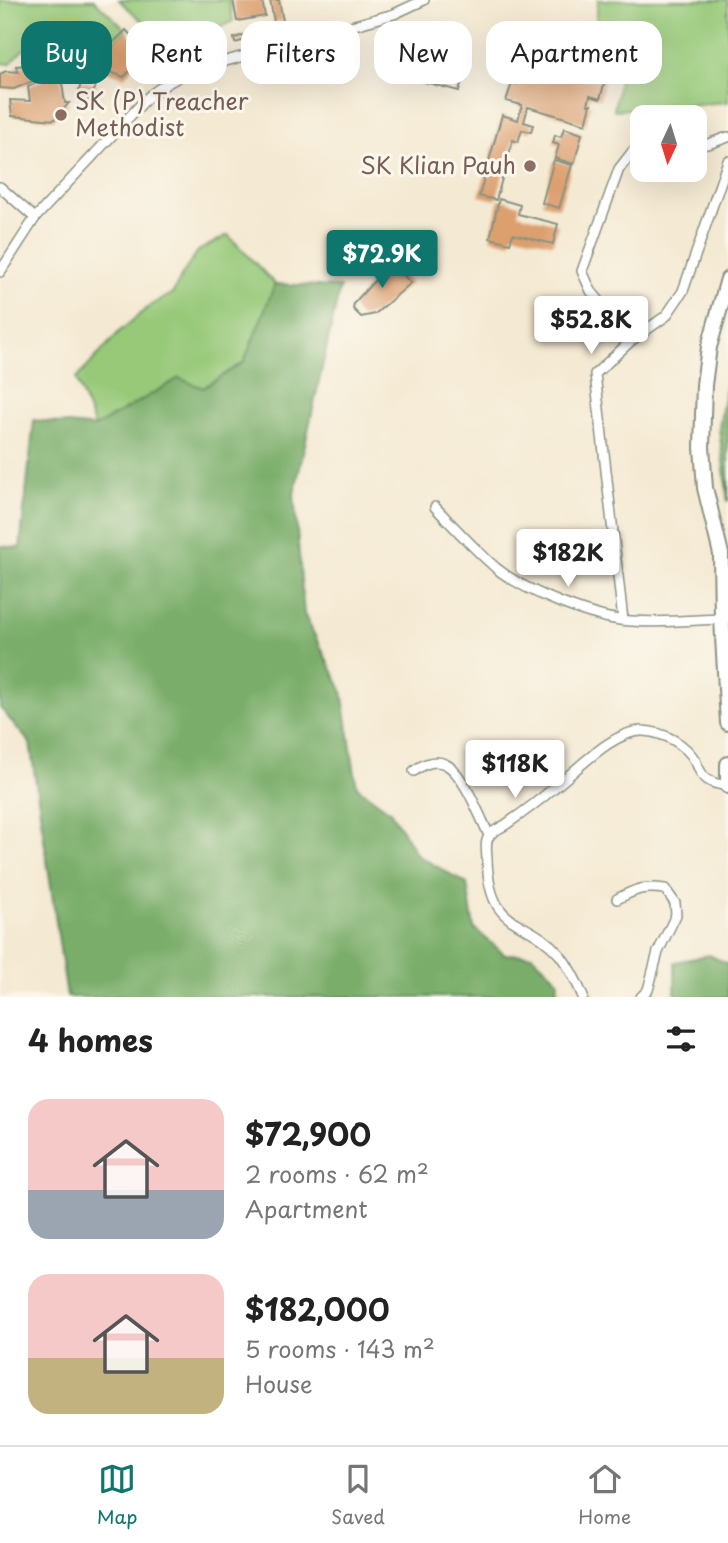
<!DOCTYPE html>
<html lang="en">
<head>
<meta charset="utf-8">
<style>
	:root { --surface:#fff; --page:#f2f2f2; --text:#222; --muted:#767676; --line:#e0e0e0; --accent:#0f766e }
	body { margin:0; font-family:"Playpen Sans",sans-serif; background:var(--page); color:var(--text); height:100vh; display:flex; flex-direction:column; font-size:26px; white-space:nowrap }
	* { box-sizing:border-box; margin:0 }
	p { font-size:23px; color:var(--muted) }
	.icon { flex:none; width:38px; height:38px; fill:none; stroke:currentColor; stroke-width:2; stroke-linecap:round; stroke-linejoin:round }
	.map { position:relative; height:997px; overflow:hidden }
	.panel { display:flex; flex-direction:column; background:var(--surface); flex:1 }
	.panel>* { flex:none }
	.banner { position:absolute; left:21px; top:21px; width:686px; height:63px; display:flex; gap:14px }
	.needle { width:46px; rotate:184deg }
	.tools { position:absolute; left:630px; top:105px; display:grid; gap:14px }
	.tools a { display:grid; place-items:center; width:77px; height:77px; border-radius:14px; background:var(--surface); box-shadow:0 7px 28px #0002; font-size:35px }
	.price { position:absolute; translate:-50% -60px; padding:0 16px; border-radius:7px; background:#fff; color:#222; font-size:23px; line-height:46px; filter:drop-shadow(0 2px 4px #0008) }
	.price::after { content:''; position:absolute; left:50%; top:42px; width:21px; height:16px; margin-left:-10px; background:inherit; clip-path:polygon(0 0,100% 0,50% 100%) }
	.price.current { background:var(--accent); color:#fff }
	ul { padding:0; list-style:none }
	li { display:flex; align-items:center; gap:21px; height:175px; padding:0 28px }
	li span { display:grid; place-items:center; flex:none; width:196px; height:140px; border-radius:21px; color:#555 }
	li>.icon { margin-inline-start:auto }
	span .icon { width:84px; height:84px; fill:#fffc; stroke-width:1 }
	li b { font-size:30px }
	h2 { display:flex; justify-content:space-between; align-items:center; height:84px; padding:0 28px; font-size:30px }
	.chip { padding:0 24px; border-radius:21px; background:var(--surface); box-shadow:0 7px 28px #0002; font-size:24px; line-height:63px }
	.chip.current { background:var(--accent); color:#fff }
	.tab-bar { display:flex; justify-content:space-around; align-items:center; height:98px; border-top:2px solid var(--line); background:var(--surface); font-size:19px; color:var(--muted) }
	.tab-bar a { display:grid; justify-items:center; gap:4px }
	.tab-bar .current { color:var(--accent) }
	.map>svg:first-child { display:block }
</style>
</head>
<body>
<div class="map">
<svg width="728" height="997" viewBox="0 0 728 997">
	<rect width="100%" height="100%" fill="#fbf7ec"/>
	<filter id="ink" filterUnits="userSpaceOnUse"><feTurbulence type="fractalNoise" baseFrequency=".0143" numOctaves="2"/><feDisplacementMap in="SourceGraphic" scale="14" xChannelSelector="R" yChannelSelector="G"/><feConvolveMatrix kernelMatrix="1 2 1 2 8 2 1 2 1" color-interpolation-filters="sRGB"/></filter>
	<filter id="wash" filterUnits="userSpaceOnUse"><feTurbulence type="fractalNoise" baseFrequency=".00686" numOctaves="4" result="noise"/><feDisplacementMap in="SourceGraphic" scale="28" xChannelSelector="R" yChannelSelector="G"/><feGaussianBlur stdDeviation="1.57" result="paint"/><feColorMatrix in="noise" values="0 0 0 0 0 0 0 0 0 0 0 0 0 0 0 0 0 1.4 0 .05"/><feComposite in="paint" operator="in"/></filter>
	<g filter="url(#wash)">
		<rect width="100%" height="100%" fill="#f4e9d2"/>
		<g fill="#97c979" stroke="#5b8356" stroke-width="2">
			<path d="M0 0H94L126 30 101 54 81 59 80 48C73 46 32 44 27 47 21 50 15 59 10 64L0 63Z"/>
			<path d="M119 0H229L233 21 174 50Z"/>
			<path d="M598 0H728V102L614 110C616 96 625 69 611 60 605 57 600 56 595 53L594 47Z"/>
			<path d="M228 235 275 284 244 362 203 388 179 379 95 427 76 379 120 331 151 305 173 293 182 275 198 251Z"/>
		</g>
		<g fill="#79ad69" stroke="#4c754e" stroke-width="2">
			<path d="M275 284 340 287 294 494 304 614 342 690 357 787 390 811 417 855 467 884 474 928 504 954 532 955 558 980 557 997H67L30 743 0 708V546L20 548 34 420 95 427 179 378 203 388 244 362Z"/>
			<path d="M728 370V502L719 428Z"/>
			<path d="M709 955 728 964V997H679L675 993V962Z"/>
		</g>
		<g id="blocks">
			<g fill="#dc9f6e">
				<path d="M233 0H262L265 16 237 21Z"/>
				<path d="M270 0H279L283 21 274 22Z"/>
				<path d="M126 30 147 53 124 77 107 71 100 59 101 54Z"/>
				<path d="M248 34 249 39 235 43 234 38Z"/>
				<path d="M434 34 447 38 443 52 430 48Z"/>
				<path d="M406 45 467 62 459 91 398 75Z"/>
				<path d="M32 48 47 50 46 61H60V70L14 89 0 88V74L6 71 18 72 16 66 28 65V53Z"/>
				<path d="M556 52 565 55 563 65 566 66 565 68 605 81 600 99 590 96 588 105H591L586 124 528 107 524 122 533 125 531 132 522 130 518 142 513 140 496 200 479 196 502 115 518 120 522 105 506 101 512 83 517 84 519 77 502 72 507 54 548 63 549 61 554 62Z"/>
				<path d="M50 76H61L65 103H69L54 120 12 116 10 100 30 101 28 87Z"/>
				<path d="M81 81 96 85 91 100 78 96Z"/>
				<path d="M564 128 582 134 574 164 555 158 559 145 553 143 555 135 561 137Z"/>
				<path d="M554 160 572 165 559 208 542 203Z"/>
				<path d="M499 199 520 205 518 214 558 224 553 244 513 234 510 243 490 238Z"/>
				<path d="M389 261 396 268 398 265 407 273 404 276 411 283 375 314 361 317 353 309 354 303 376 279 374 277Z"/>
			</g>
		</g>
	</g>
	<g filter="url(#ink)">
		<use href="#blocks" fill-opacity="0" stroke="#8a9383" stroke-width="2"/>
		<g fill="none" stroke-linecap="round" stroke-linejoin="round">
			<defs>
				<g id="street">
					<path d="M695 145 708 144 728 137"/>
					<path d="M0 187 35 218"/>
					<path d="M0 272 35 218 146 99C164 84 179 75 201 68L394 14 424 0"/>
					<path d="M632 340 666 316 683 291 728 161"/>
					<path d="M435 507C455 528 474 549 496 568 523 590 585 615 620 620 654 624 688 620 722 619"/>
					<path d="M623 620 595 374 632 340 591 291 582 271 619 169 633 151 642 149"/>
					<path d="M414 771C422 765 434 759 445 764 463 772 480 817 489 835"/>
					<path d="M617 899C636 889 643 886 665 889L675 903 676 915 658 952 648 990 641 997"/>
					<path d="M583 997C577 982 570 968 560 955 524 914 490 934 487 860 487 853 484 841 490 835 494 830 503 827 508 823 524 812 540 800 555 787 577 770 614 730 643 731 664 732 686 744 696 762 699 769 701 776 708 780 714 784 721 785 728 785"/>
				</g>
				<g id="primary">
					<path d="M728 279 709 347 704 385 702 447 705 488 721 554 722 619 728 723"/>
					<path d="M728 764V786"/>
				</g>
			</defs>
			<use href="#street" stroke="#8a9383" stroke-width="12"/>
			<use href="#primary" stroke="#8a9383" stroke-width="18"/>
			<use href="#street" stroke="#fff" stroke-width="9"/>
			<use href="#primary" stroke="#fff" stroke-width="14"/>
		</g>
	</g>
	<g fill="#8d6e63" stroke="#fbf7ec" stroke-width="2.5">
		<circle cx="61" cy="115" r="7"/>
		<circle cx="530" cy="166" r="7"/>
	</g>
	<g text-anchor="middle" stroke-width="6" stroke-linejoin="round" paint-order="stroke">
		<g font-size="23" fill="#785e54" stroke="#fbf7ec" text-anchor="start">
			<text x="75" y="110">SK (P) Treacher<tspan x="75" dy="26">Methodist</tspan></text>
			<text x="516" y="174" text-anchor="end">SK Klian Pauh</text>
		</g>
	</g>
</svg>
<div class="tools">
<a><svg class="needle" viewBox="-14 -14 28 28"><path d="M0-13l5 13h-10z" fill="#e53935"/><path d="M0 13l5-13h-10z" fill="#767676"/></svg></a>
</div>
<b class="price current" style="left:382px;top:290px">$72.9K</b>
<b class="price" style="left:591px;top:356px">$52.8K</b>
<b class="price" style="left:568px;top:589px">$182K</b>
<b class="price" style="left:515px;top:800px">$118K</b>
<div class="banner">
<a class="chip current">Buy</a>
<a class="chip">Rent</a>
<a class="chip">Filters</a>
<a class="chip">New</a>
<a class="chip">Apartment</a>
</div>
</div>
<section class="panel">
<h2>4 homes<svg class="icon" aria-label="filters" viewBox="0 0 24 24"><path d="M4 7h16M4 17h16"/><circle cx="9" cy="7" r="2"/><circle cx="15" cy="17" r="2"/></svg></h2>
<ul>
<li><span style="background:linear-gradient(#f6c9c9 65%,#9aa5b1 0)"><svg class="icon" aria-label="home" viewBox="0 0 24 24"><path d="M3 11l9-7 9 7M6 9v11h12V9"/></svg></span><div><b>$72,900</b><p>2 rooms · 62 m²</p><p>Apartment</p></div></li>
<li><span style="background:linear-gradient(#f6c9c9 60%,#c2b280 0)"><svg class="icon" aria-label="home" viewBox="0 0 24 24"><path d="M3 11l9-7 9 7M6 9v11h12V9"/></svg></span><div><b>$182,000</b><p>5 rooms · 143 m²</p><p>House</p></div></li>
</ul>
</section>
<nav class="tab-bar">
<a class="current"><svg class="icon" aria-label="map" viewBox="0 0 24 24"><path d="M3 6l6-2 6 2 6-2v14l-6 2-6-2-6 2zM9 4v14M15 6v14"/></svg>Map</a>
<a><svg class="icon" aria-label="saved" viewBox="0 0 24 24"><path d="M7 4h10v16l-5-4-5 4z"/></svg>Saved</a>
<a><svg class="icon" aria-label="home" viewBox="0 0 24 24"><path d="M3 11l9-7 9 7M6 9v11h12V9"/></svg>Home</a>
</nav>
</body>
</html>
